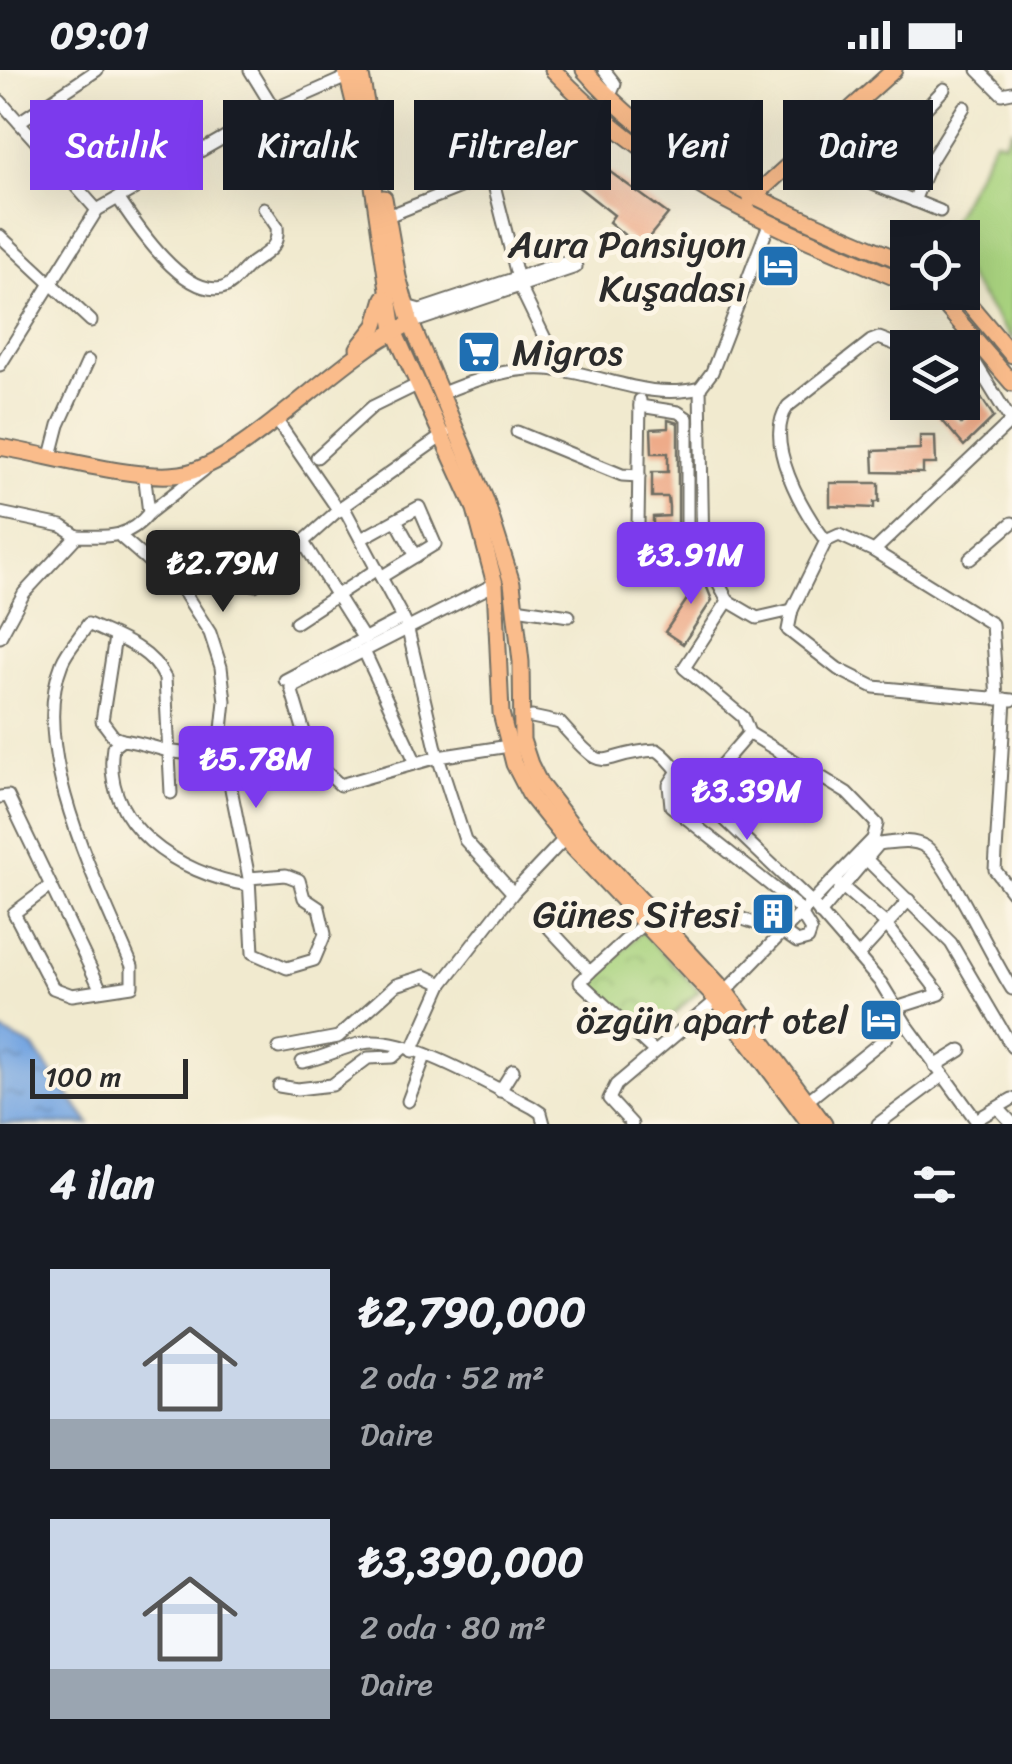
<!DOCTYPE html>
<html lang="tr">
<head>
<meta charset="utf-8">
<style>
	:root { --surface:#171b24; --page:#242831; --text:#f1f3f6; --muted:#9ea1a6; --accent:#7c3aed }
	body { margin:0; font-family:Sriracha,sans-serif; background:var(--page); color:var(--text); height:100vh; display:flex; flex-direction:column; font-size:38px; white-space:nowrap }
	* { box-sizing:border-box; margin:0 }
	p { font-size:32px; color:var(--muted) }
	.icon { flex:none; width:55px; height:55px; fill:none; stroke:currentColor; stroke-width:2; stroke-linecap:round; stroke-linejoin:round }
	.map { position:relative; height:1054px; overflow:hidden }
	.details { display:flex; flex-direction:column; background:var(--surface); flex:1 }
	.details>* { flex:none }
	.guide { position:absolute; left:30px; top:30px; width:952px; height:90px; display:flex; gap:20px }
	.fabs { position:absolute; left:890px; top:150px; display:grid; gap:20px }
	.fabs a { display:grid; place-items:center; width:90px; height:90px; border-radius:0px; background:var(--surface); box-shadow:0 10px 40px #0002; font-size:50px }
	.scale { position:absolute; left:30px; bottom:25px; width:158px; box-sizing:border-box; padding-left:10px; border:5px solid #2b2b2b; border-top:0; font-size:28px; line-height:35px; white-space:nowrap; color:#2b2b2b; -webkit-text-stroke:8px #fcf5e5; paint-order:stroke }
	.price { position:absolute; translate:-50% -85px; padding:0 22px; border-radius:10px; background:var(--accent); color:#fff; font-size:32px; line-height:65px; filter:drop-shadow(0 2px 5px #0008) }
	.price::after { content:''; position:absolute; left:50%; top:60px; width:30px; height:22px; margin-left:-15px; background:inherit; clip-path:polygon(0 0,100% 0,50% 100%) }
	.price.active { background:#222; color:#fff }
	ul { padding:0; list-style:none }
	li { display:flex; align-items:center; gap:30px; height:250px; padding:0 50px }
	li span { display:grid; place-items:center; flex:none; width:280px; height:200px; border-radius:0px; color:#555 }
	li>.icon { margin-inline-start:auto }
	span .icon { width:120px; height:120px; fill:#fffc; stroke-width:1 }
	li b { font-size:42px }
	h2 { display:flex; justify-content:space-between; align-items:center; height:120px; padding:0 50px; font-size:42px }
	.chip { padding:0 35px; border-radius:0px; background:var(--surface); box-shadow:0 10px 40px #0002; font-size:35px; line-height:90px }
	.chip.active { background:var(--accent); color:#fff }
	.status { display:flex; justify-content:space-between; align-items:center; height:70px; padding:0 50px; background:var(--surface); direction:ltr }
	.status svg { height:28px; fill:currentColor }
	.map>svg:first-child { display:block }
</style>
</head>
<body>
<div class="status"><b>09:01</b><svg viewBox="0 0 49 12"><path d="M0 12V9h3v3zM5 12V6h3v6zM10 12V3h3v9zM15 12V0h3v12zM26 1h20v11H26zM47 4h2v5h-2z"/></svg></div>
<div class="map">
<svg width="1012" height="1054" viewBox="0 0 1012 1054">
	<defs>
		<pattern id="park-crowns" width="20" height="18" patternUnits="userSpaceOnUse" patternTransform="scale(2.5)"><rect width="20" height="18" fill="#a9d37f"/><path d="M2 6a3 3 0 1 1 6 0M12 15a3 3 0 1 1 6 0" fill="none" stroke="#92b56e"/></pattern>
		<pattern id="water-ripples" width="26" height="14" patternUnits="userSpaceOnUse" patternTransform="scale(2.5)"><rect width="26" height="14" fill="#76a6e1"/><path d="M2 4q2-2 4 0t4 0M15 11q2-2 4 0t4 0" fill="none" stroke="#6187b7"/></pattern>
	</defs>
	<rect width="100%" height="100%" fill="#fcf5e5"/>
	<filter id="ink" filterUnits="userSpaceOnUse"><feTurbulence type="fractalNoise" baseFrequency=".01" numOctaves="2"/><feDisplacementMap in="SourceGraphic" scale="20" xChannelSelector="R" yChannelSelector="G"/><feConvolveMatrix kernelMatrix="1 2 1 2 8 2 1 2 1" color-interpolation-filters="sRGB"/></filter>
	<filter id="wash" filterUnits="userSpaceOnUse"><feTurbulence type="fractalNoise" baseFrequency=".0048" numOctaves="4" result="noise"/><feDisplacementMap in="SourceGraphic" scale="40" xChannelSelector="R" yChannelSelector="G"/><feGaussianBlur stdDeviation="2.25" result="paint"/><feColorMatrix in="noise" values="0 0 0 0 0 0 0 0 0 0 0 0 0 0 0 0 0 1.4 0 .05"/><feComposite in="paint" operator="in"/></filter>
	<g filter="url(#wash)">
		<rect width="100%" height="100%" fill="#f1eacf"/>
		<path fill="#a9d37f" stroke="#6a7f55" stroke-width="2.5" d="M1012 57V270L963 201 962 168 943 167 995 70 1004 72Z"/>
		<path fill="url(#park-crowns)" stroke="#6a7f55" stroke-width="2.5" d="M641 861 699 921 647 969 589 914Z"/>
		<path fill="url(#water-ripples)" stroke="#506886" stroke-width="2.5" d="M0 960 33 977 90 1054H0Z"/>
		<g id="blocks">
			<g fill="#eeab89">
				<path d="M595 91 668 144 640 178 609 152 614 145 576 115Z"/>
				<path d="M969 309 994 347 964 376 930 336 960 332 948 341 961 354 973 342 962 325V313Z"/>
				<path d="M668 350 678 353V481L670 482V471L653 472V447L669 446V437L668 427H652V402H668V383H652L651 359 668 358Z"/>
				<path d="M920 366H935L936 394H923V403L874 402 873 381 920 379Z"/>
				<path d="M830 413H879V432H874V438L830 436Z"/>
				<path d="M698 495 712 530 683 574 665 562 692 522 687 498Z"/>
			</g>
		</g>
	</g>
	<g filter="url(#ink)">
		<use href="#blocks" fill-opacity="0" stroke="#706e64" stroke-width="2.5"/>
		<g fill="none" stroke-linecap="round" stroke-linejoin="round">
			<defs>
				<g id="minor">
					<path d="M250 0 274 39"/>
					<path d="M604 0 615 14 609 28"/>
					<path d="M978 0 1002 24 1012 22"/>
					<path d="M0 31 97 140"/>
					<path d="M19 52 97 0"/>
					<path d="M893 73 944 19"/>
					<path d="M931 90 861 60C845 63 825 80 830 97L940 141"/>
					<path d="M495 119 520 217 551 281 554 300"/>
					<path d="M118 128C136 155 183 227 222 218 234 215 242 200 252 193 267 182 279 178 277 157L264 138"/>
					<path d="M914 131 931 90 964 37"/>
					<path d="M388 146 611 57"/>
					<path d="M0 166 91 251"/>
					<path d="M406 236 420 240 573 189 576 197 411 253"/>
					<path d="M968 281 1011 351"/>
					<path d="M0 295 97 140 274 39 347 7"/>
					<path d="M440 324C474 310 508 297 546 299 599 301 645 332 700 318L712 302 769 154"/>
					<path d="M640 336 678 342 687 348V480"/>
					<path d="M275 348 339 441"/>
					<path d="M1012 350 874 481 839 465 826 471 792 540 788 560 838 599 874 617 1012 630"/>
					<path d="M517 362 622 405 639 406"/>
					<path d="M51 386 59 355 88 291"/>
					<path d="M317 387 372 337 419 314"/>
					<path d="M343 436 407 556 438 687 465 770 513 823"/>
					<path d="M0 443 62 456 77 466"/>
					<path d="M149 443 204 400"/>
					<path d="M396 450 416 486"/>
					<path d="M121 467 184 522 210 563 221 597 225 631 221 669 249 808 253 883 287 898 314 890 325 864 319 838 304 828 299 810 286 805 249 808"/>
					<path d="M361 469 419 437 435 474 381 507"/>
					<path d="M826 471C803 441 762 371 788 336L871 271 879 268 908 279"/>
					<path d="M303 472 364 569"/>
					<path d="M874 481 992 554 997 629"/>
					<path d="M627 484V468L638 455 640 330"/>
					<path d="M970 489 1012 453"/>
					<path d="M495 514 291 618 312 689 340 715 438 687 509 676"/>
					<path d="M255 515 343 436 445 364"/>
					<path d="M728 531 757 548 792 540"/>
					<path d="M516 538 569 546"/>
					<path d="M296 552 377 499"/>
					<path d="M0 567 24 523 77 466C108 467 128 469 149 443L144 402"/>
					<path d="M115 567 102 651 114 667 122 670"/>
					<path d="M364 581 416 693"/>
					<path d="M285 610 403 548"/>
					<path d="M1005 629 995 800 1012 822"/>
					<path d="M532 647 560 653C612 712 594 683 657 680 674 691 681 709 697 723L749 663"/>
					<path d="M221 669C187 698 160 674 122 670L113 677C101 755 179 804 248 815"/>
					<path d="M676 704 669 715 671 736 804 842"/>
					<path d="M697 723 808 829 881 913 906 954 976 1050 1012 1029"/>
					<path d="M0 727 8 726 100 918"/>
					<path d="M862 785 951 873 1012 977"/>
					<path d="M839 814 886 854 940 924 896 938"/>
					<path d="M50 816 14 843 53 918 72 925 132 916V896C99 817 27 679 62 593 67 580 80 567 88 554 116 567 151 578 165 608L171 723"/>
					<path d="M722 842 784 863 797 872 808 869 811 860 801 844"/>
					<path d="M536 844 590 902 642 855"/>
					<path d="M820 844 879 774C895 772 912 768 926 777 947 791 993 891 1012 919"/>
					<path d="M858 886 909 830"/>
					<path d="M590 902 580 912 654 981"/>
					<path d="M279 978 338 967 396 915 425 906 442 914"/>
					<path d="M412 981 442 914 513 823 569 764"/>
					<path d="M302 992C324 988 342 977 363 973 406 964 493 1017 532 1037L541 1043 544 1054"/>
					<path d="M935 996 961 980"/>
					<path d="M279 1016 297 1019 332 1015 368 988 393 987 403 978"/>
					<path d="M500 1021 513 1000"/>
					<path d="M408 1031 425 986"/>
					<path d="M807 1031 887 967"/>
					<path d="M998 1038 1012 1053"/>
					<path d="M632 1054 609 1029 616 1015 717 930 873 769 877 754 847 723 749 663 743 647 684 598 728 531 703 484 700 318"/>
					<path d="M878 1054 942 1006"/>
				</g>
				<g id="major">
					<path d="M346 0 371 102 394 261 475 439 495 514 501 643 514 694 530 725 565 769 717 930 810 1054"/>
					<path d="M360 0 374 76"/>
					<path d="M553 0C660 112 769 154 908 213"/>
					<path d="M584 0C673 103 786 140 908 194"/>
					<path d="M384 128 398 207 411 253 486 431 512 513 521 592 522 670 530 694 540 714 575 759 725 921 824 1054"/>
					<path d="M751 129 894 0"/>
					<path d="M926 222 944 234 1012 313"/>
					<path d="M959 222 1012 285"/>
					<path d="M358 278 376 255 384 228"/>
					<path d="M0 377C48 385 136 411 181 404 245 393 336 288 403 257"/>
				</g>
			</defs>
			<use href="#minor" stroke="#706e64" stroke-width="15"/>
			<use href="#major" stroke="#706e64" stroke-width="19"/>
			<use href="#minor" stroke="#fff" stroke-width="11"/>
			<use href="#major" stroke="#fabc8b" stroke-width="15"/>
		</g>
	</g>
	<defs>
		<symbol id="hotel-square" viewBox="-11 -11 22 22"><rect x="-9" y="-9" width="18" height="18" rx="4" fill="#1f6fb2" stroke="#fcf5e5"/><path d="M-6-4.5h1.5V1H6V5H4.5V3h-9V5H-6ZM-4 0a1.8 1.8 0 1 1 3.6 0ZM.5 0V-2.5h3Q6-2.5 6 0Z" fill="#fff"/></symbol>
		<symbol id="supermarket-square" viewBox="-11 -11 22 22"><rect x="-9" y="-9" width="18" height="18" rx="4" fill="#1f6fb2" stroke="#fcf5e5"/><path d="M-6-5.5h2.5l.6 2H6L4.5 2H-2.5L-4.4-4H-6ZM-1.5 3.2a1.3 1.3 0 1 0 .1 0ZM3 3.2a1.3 1.3 0 1 0 .1 0Z" fill="#fff"/></symbol>
		<symbol id="building-square" viewBox="-11 -11 22 22"><rect x="-9" y="-9" width="18" height="18" rx="4" fill="#1f6fb2" stroke="#fcf5e5"/><path d="M-4-6H4V6H1V3H-1V6H-4ZM-2.5-4.3h1.7v1.8h-1.7ZM.8-4.3h1.7v1.8H.8ZM-2.5-1h1.7V.8h-1.7ZM.8-1h1.7V.8H.8Z" fill="#fff"/></symbol>
	</defs>
	<g fill-rule="evenodd">
		<use href="#hotel-square" x="753" y="171" width="50" height="50"/>
		<use href="#supermarket-square" x="454" y="257" width="50" height="50"/>
		<use href="#building-square" x="748" y="819" width="50" height="50"/>
		<use href="#hotel-square" x="856" y="925" width="50" height="50"/>
	</g>
	<g text-anchor="middle" stroke-width="10" stroke-linejoin="round" paint-order="stroke">
		<g font-size="38" fill="#2b2b2b" stroke="#fcf5e5" text-anchor="end">
			<text x="746" y="187">Aura Pansiyon<tspan x="746" dy="44">Kuşadası</tspan></text>
			<text x="512" y="295" text-anchor="start">Migros</text>
			<text x="740" y="857">Günes Sitesi</text>
			<text x="848" y="963">özgün apart otel</text>
		</g>
	</g>
</svg>
<div class="fabs">
<a><svg class="icon" aria-label="locate" viewBox="0 0 24 24"><circle cx="12" cy="12" r="6"/><path d="M12 2v4M12 18v4M2 12h4M18 12h4"/></svg></a>
<a><svg class="icon" aria-label="layers" viewBox="0 0 24 24"><path d="M12 4l9 5-9 5-9-5zM3 14l9 5 9-5"/></svg></a>
</div>
<div class="scale">100 m</div>
<b class="price" style="left:691px;top:537px">₺3.91M</b>
<b class="price active" style="left:223px;top:545px">₺2.79M</b>
<b class="price" style="left:256px;top:741px">₺5.78M</b>
<b class="price" style="left:747px;top:773px">₺3.39M</b>
<div class="guide">
<a class="chip active">Satılık</a>
<a class="chip">Kiralık</a>
<a class="chip">Filtreler</a>
<a class="chip">Yeni</a>
<a class="chip">Daire</a>
</div>
</div>
<section class="details">
<h2>4 ilan<svg class="icon" aria-label="filters" viewBox="0 0 24 24"><path d="M4 7h16M4 17h16"/><circle cx="9" cy="7" r="2"/><circle cx="15" cy="17" r="2"/></svg></h2>
<ul>
<li><span style="background:linear-gradient(#c9d6e8 75%,#9aa5b1 0)"><svg class="icon" aria-label="home" viewBox="0 0 24 24"><path d="M3 11l9-7 9 7M6 9v11h12V9"/></svg></span><div><b>₺2,790,000</b><p>2 oda · 52 m²</p><p>Daire</p></div></li>
<li><span style="background:linear-gradient(#c9d6e8 75%,#9aa5b1 0)"><svg class="icon" aria-label="home" viewBox="0 0 24 24"><path d="M3 11l9-7 9 7M6 9v11h12V9"/></svg></span><div><b>₺3,390,000</b><p>2 oda · 80 m²</p><p>Daire</p></div></li>
</ul>
</section>
</body>
</html>
